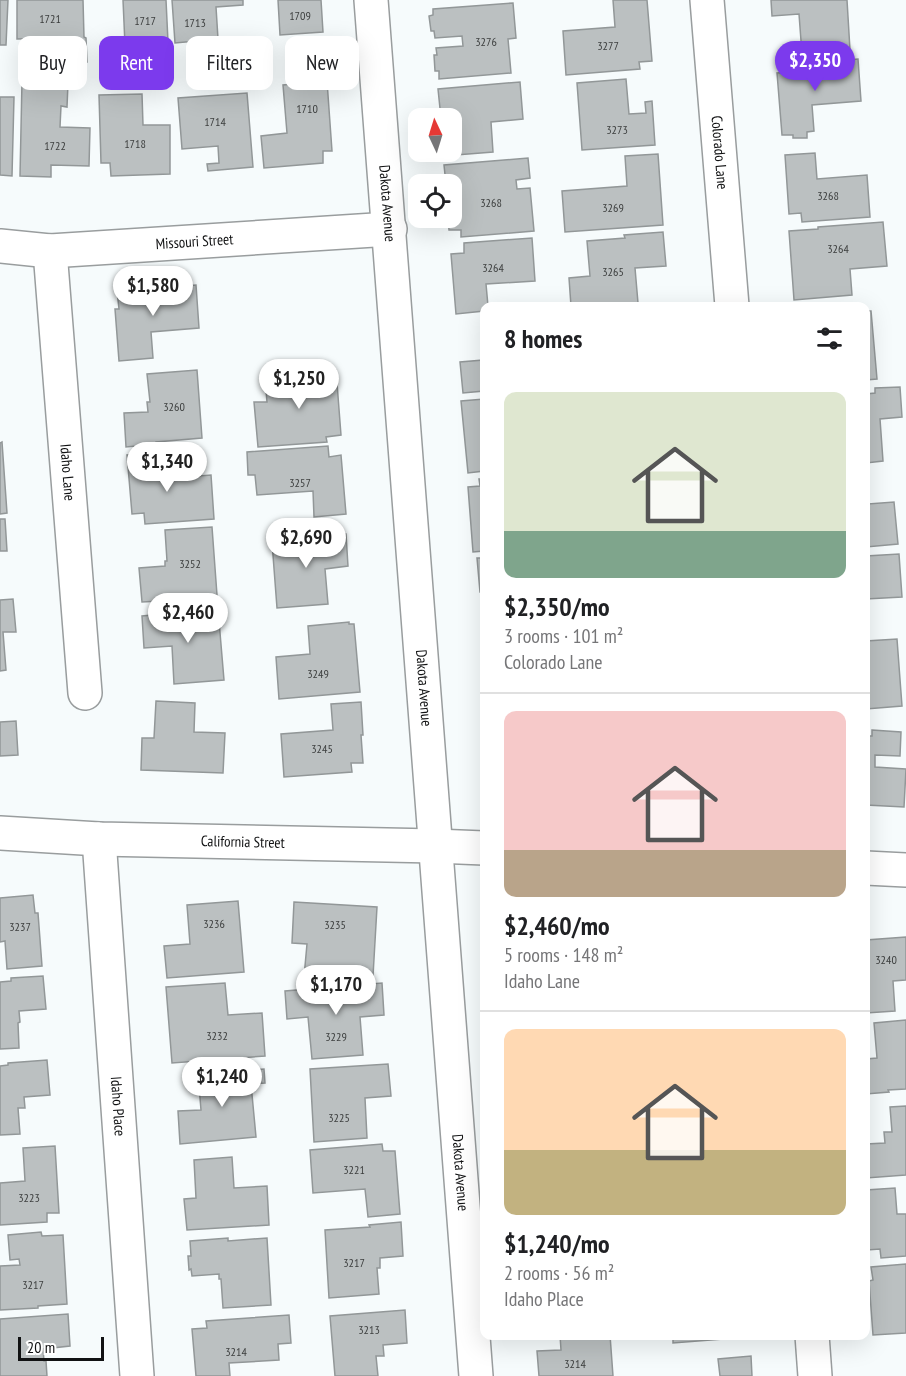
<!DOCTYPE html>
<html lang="en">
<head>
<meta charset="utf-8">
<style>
	:root { --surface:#fff; --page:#f6f6f6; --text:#202124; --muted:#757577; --line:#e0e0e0; --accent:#7c3aed }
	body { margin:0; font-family:"PT Sans Narrow",sans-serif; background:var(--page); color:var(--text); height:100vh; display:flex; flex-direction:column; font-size:22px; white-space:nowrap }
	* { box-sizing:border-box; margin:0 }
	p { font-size:20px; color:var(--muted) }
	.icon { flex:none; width:33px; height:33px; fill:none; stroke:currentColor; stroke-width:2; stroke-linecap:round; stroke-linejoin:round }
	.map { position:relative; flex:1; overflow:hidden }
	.drawer { position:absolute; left:480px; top:302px; width:390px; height:1038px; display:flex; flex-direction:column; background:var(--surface); border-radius:12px; box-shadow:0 6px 24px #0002 }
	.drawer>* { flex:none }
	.banner { position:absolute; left:18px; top:36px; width:372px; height:54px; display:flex; gap:12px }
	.needle { width:39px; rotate:356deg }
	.fabs { position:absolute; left:408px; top:108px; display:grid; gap:12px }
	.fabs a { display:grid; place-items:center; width:54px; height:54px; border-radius:12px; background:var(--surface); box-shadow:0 6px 24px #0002; font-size:30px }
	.scale { position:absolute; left:18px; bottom:15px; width:86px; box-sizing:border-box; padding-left:6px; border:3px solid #111213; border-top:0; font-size:16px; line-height:21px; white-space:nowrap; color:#111213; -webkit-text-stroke:4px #fff; paint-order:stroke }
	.price { position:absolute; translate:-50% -51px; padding:0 14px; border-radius:21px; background:#fff; color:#222; font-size:20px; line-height:39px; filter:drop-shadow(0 2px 3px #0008) }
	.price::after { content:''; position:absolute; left:50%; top:36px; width:18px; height:14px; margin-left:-9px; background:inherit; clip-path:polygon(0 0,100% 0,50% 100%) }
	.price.on { background:var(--accent); color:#fff }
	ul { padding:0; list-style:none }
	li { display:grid; align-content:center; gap:12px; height:318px; padding:0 24px }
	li+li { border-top:2px solid var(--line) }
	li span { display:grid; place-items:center; height:186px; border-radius:12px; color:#555 }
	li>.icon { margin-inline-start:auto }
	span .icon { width:108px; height:108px; fill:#fffc; stroke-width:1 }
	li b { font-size:26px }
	h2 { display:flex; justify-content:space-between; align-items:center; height:72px; padding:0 24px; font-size:26px }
	.tag { padding:0 21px; border-radius:12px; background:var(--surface); box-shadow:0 6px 24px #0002; font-size:21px; line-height:54px }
	.tag.on { background:var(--accent); color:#fff }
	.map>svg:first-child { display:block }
</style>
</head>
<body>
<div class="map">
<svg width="906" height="1376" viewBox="0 0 906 1376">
	<rect width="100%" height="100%" fill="#f6fbfc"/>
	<g fill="#bbc0c1" stroke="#929798" stroke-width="1.5">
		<path d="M0 0H8L6 45H0Z"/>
		<path d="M17 0H83L84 37 86 38 87 62H59L58 38 17 39Z"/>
		<path d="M123 0H166L168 42 125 45Z"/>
		<path d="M172 0H243V5L216 7 218 39 175 43Z"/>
		<path d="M278 0H321L323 32 280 35Z"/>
		<path d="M613 0H647L652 61 639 62 640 69 566 75 563 31 615 27Z"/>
		<path d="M771 0H847L850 50 802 54 799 14 772 16Z"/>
		<path d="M513 3 516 38 508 39 511 73 439 79V71H435L434 55H437L436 48 463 46 462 36 435 38 434 31H431L429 16 433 15V9Z"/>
		<path d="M858 59 861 101 812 105 814 131 807 132V138H793V135H782L777 73 791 72 790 64Z"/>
		<path d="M626 79 629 114 646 113 645 102 652 101 655 145 582 150 577 83Z"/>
		<path d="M22 81 68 83 67 107 61 106 60 127 90 128 89 166 51 165V177L20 176Z"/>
		<path d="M327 81 332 151H323V163L264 168 261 136 287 133 283 85Z"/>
		<path d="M520 82 523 119 491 122 493 152 456 155 453 117 441 118 438 89Z"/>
		<path d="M247 93 253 167 208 171 207 164 219 163 218 146 182 149 178 98Z"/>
		<path d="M142 94 143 125H170V174L111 176 110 163H101L99 95Z"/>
		<path d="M0 97H14L12 176 0 175Z"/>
		<path d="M815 153 817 179 867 175 870 217 802 222 801 213 789 214 785 155Z"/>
		<path d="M658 154 663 225 565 232 562 191 627 186 625 156Z"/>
		<path d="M528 158 530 178 516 180 517 189 530 188 534 231 461 237V230H449L448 218H452V184H446L444 165Z"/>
		<path d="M883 222 887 266 850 269 852 295 794 300 789 231 818 229V227Z"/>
		<path d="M663 232 666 266 635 268 638 303 606 306H571L569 278 590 276 587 241 625 238 624 235Z"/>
		<path d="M532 238 535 281 486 284 488 306H484V311L456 314 451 254 464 253V243Z"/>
		<path d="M196 285 199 328 151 332 153 358 119 361 115 309H119L117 291Z"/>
		<path d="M866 311H871L877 379 866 380Z"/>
		<path d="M482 350H484V391L463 393 460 362 483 360Z"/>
		<path d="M197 370 202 438 156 442V444L126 447 124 413 148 412 147 402H150L147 374Z"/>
		<path d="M336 370 341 435 326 437 327 442 258 447 254 402H267L265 379 302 376 301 372Z"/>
		<path d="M900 387 902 417 880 419 883 461 866 463V394L875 393V388Z"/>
		<path d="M484 399V471L468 473 461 401Z"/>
		<path d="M2 442 7 513 0 514V443Z"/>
		<path d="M328 446 329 457 341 455 346 514 314 517 313 491 257 495 255 475H248L247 452Z"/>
		<path d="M158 453 160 479 211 475 214 519 145 524 144 513 132 514 127 455Z"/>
		<path d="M479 479H484V551L473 552 468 487 480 486Z"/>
		<path d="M866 490H867L868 504 894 502 898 544 866 547Z"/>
		<path d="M0 519H5L7 551H0Z"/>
		<path d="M212 527 217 595 180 598V600L142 602 139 568 165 566V561H167L165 530Z"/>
		<path d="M346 534 348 566 325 569 328 604 277 608 272 542 315 538V536Z"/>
		<path d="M899 554 902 597 866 599V556Z"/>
		<path d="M477 558H484V592H480Z"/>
		<path d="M13 599 16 632H3L6 670 0 671V600Z"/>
		<path d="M218 609 224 680 174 684 172 646 144 648 142 616Z"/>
		<path d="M349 622V624H354L360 692 279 699 276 657 310 654 308 626Z"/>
		<path d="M897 639 902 706 866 709V641Z"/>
		<path d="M156 701 195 703 194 732 225 733 223 773 141 770 142 738H154Z"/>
		<path d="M361 702 363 735H361L363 763H351L352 772 284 777 281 734 333 730 331 704Z"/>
		<path d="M16 721 18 755 0 756V722Z"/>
		<path d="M872 730 901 732 900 756 875 755V767L906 769 904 807 866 805V736H872Z"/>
		<path d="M33 895 35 913H38L42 966 7 969 5 941 0 942V898Z"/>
		<path d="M238 901 244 972 167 978 164 946 190 944 187 905Z"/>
		<path d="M294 902 377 907 373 976 345 974V976H328V978L304 977 307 944 292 943Z"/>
		<path d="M906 937V980L893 981 895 1011 866 1013V940Z"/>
		<path d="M43 976 46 1009 19 1011 20 1022 18 1023 19 1048 0 1049V982L11 981V978Z"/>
		<path d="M225 983 228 1015 262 1013 265 1056 172 1063 166 987Z"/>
		<path d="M382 983 384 1015 360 1017 363 1055 312 1059 308 1017 287 1019 285 991Z"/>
		<path d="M906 1020V1089L888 1090 889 1092 866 1094V1059L877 1058 874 1023Z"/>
		<path d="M47 1060 50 1095 24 1097 25 1108H18L20 1134 0 1135V1066L8 1065V1063Z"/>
		<path d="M388 1064 391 1096 365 1098 367 1138 314 1142 310 1069Z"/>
		<path d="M264 1069 265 1083 251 1084 256 1137 180 1144 178 1111 201 1110 198 1074Z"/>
		<path d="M906 1106V1175L866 1178V1144L885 1143 884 1132H892L890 1107Z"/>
		<path d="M382 1144 383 1151H395L400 1214 368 1217 365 1189 313 1193 310 1150Z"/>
		<path d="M55 1146 59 1213H47V1222L0 1225V1183L25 1181 23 1148Z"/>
		<path d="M232 1157 234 1188 267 1186 269 1225 187 1230 184 1199 196 1198 194 1160Z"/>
		<path d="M895 1188 897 1214H906V1256L881 1258 880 1249 867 1250 866 1190Z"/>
		<path d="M401 1222 403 1256 380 1258V1268H377L379 1294 329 1298 325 1230 370 1227 369 1225Z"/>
		<path d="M41 1232 42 1236 63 1235 67 1304 38 1306V1308L0 1310V1266L20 1265 19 1259 10 1260 8 1235Z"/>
		<path d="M228 1238V1241L267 1238 271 1305 223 1308 221 1279H219V1274L192 1276 191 1269 189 1270 188 1256H191L190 1241Z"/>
		<path d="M906 1264V1333L873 1335 869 1281 873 1280 871 1267Z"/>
		<path d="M405 1310 407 1343 383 1345 384 1356H376L378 1376H335L330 1316Z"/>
		<path d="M68 1314 70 1346 43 1349 44 1361H46L47 1376H0V1319Z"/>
		<path d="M289 1315 291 1343 278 1344 279 1360 229 1363 230 1376H196L192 1329 207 1328 206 1321Z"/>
		<path d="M560 1335H610L613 1376H539L537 1351 561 1350Z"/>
		<path d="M673 1335H723V1339L673 1343Z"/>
		<path d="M751 1356 752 1376H720L718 1359Z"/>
	</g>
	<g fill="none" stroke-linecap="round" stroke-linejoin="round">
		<defs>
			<g id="minor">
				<path id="s1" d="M371 0C408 458 440 917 476 1376"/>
				<path id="s2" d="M707 0 732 306"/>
				<path id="s3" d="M0 246 50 251 390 229"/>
				<path id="s4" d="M50 251 85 693"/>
				<path id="s5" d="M0 833 99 839 435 846 484 848"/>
				<path id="s6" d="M99 839 137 1376"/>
				<path d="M866 868 906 870"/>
				<path d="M812 1335 815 1376"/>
			</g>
		</defs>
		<use href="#minor" stroke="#999d9e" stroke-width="36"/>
		<use href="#minor" stroke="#fff" stroke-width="33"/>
	</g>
	<g text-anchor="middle" stroke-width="6" stroke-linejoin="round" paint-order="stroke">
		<g font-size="12" fill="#3c3e3e">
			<text x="300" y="20">1709</text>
			<text x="50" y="23">1721</text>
			<text x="145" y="25">1717</text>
			<text x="195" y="27">1713</text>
			<text x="486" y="46">3276</text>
			<text x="608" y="50">3277</text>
			<text x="307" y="113">1710</text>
			<text x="215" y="126">1714</text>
			<text x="617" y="134">3273</text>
			<text x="135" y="148">1718</text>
			<text x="55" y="150">1722</text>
			<text x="828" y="200">3268</text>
			<text x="491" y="207">3268</text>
			<text x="613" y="212">3269</text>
			<text x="838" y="253">3264</text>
			<text x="493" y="272">3264</text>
			<text x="613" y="276">3265</text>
			<text x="174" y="411">3260</text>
			<text x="300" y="487">3257</text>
			<text x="190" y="568">3252</text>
			<text x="318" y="678">3249</text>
			<text x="322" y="753">3245</text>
			<text x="214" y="928">3236</text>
			<text x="335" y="929">3235</text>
			<text x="20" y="931">3237</text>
			<text x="886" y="964">3240</text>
			<text x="217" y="1040">3232</text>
			<text x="336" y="1041">3229</text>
			<text x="339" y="1122">3225</text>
			<text x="354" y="1174">3221</text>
			<text x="29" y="1202">3223</text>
			<text x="354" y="1267">3217</text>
			<text x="33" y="1289">3217</text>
			<text x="369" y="1334">3213</text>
			<text x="236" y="1356">3214</text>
			<text x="575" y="1368">3214</text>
		</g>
		<g font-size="15" fill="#111213" stroke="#fff">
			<text dy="5" stroke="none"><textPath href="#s2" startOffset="153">Colorado Lane</textPath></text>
			<text dy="5" stroke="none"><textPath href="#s1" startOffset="204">Dakota Avenue</textPath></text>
			<text dy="5" stroke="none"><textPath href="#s3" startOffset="195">Missouri Street</textPath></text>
			<text dy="5" stroke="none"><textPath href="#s4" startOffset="222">Idaho Lane</textPath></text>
			<text dy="5" stroke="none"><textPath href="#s1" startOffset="690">Dakota Avenue</textPath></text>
			<text dy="5" stroke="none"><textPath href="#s5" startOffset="243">California Street</textPath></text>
			<text dy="5" stroke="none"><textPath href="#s6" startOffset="268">Idaho Place</textPath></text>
			<text dy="5" stroke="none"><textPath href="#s1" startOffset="1176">Dakota Avenue</textPath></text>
		</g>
	</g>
</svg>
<div class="fabs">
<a><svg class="needle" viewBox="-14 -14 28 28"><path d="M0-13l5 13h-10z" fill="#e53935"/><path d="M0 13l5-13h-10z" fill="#757577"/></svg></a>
<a><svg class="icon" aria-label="locate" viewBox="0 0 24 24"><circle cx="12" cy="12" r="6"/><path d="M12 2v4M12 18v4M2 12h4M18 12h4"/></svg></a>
</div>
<div class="scale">20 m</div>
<b class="price on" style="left:815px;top:92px">$2,350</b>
<b class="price" style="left:153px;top:317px">$1,580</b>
<b class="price" style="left:299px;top:410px">$1,250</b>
<b class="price" style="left:167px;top:493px">$1,340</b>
<b class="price" style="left:306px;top:569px">$2,690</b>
<b class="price" style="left:188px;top:644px">$2,460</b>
<b class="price" style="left:336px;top:1016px">$1,170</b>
<b class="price" style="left:222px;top:1108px">$1,240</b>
<div class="banner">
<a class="tag">Buy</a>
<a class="tag on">Rent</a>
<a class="tag">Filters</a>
<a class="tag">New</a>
</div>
<section class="drawer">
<h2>8 homes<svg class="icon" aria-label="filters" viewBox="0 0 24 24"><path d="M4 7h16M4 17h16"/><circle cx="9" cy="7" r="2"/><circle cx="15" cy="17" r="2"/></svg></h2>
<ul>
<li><span style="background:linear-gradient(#dfe7d0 75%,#7fa58c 0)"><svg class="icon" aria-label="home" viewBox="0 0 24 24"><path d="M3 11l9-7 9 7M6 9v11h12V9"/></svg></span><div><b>$2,350/mo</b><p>3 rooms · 101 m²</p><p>Colorado Lane</p></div></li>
<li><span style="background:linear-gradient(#f6c9c9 75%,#b9a48a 0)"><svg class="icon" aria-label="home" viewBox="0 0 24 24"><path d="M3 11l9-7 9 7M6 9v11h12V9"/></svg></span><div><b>$2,460/mo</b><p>5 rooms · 148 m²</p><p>Idaho Lane</p></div></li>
<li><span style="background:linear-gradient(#ffd9b3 65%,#c2b280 0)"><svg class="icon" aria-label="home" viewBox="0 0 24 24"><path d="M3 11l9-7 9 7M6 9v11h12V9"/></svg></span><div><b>$1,240/mo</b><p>2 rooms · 56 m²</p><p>Idaho Place</p></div></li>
</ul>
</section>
</div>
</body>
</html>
